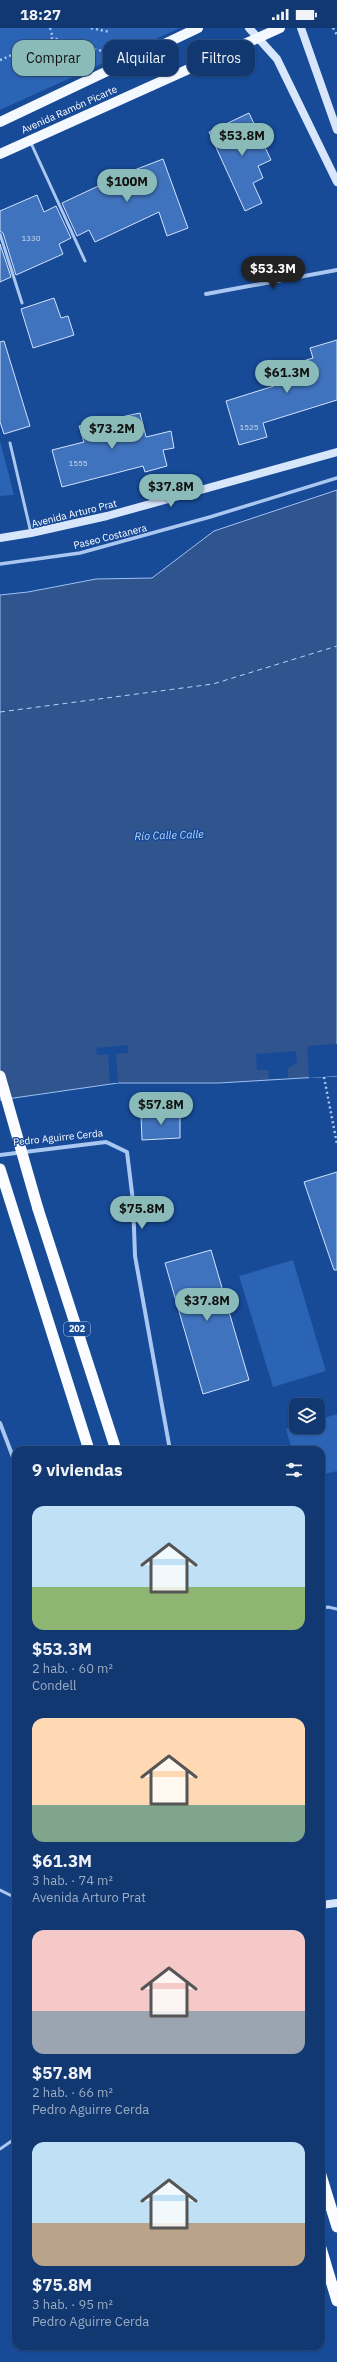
<!DOCTYPE html>
<html lang="es">
<head>
<meta charset="utf-8">
<style>
	:root { --surface:#113871; --page:#1a3f76; --text:#f1f3f6; --muted:#9cacc3; --line:#305284; --accent:#8bbbb9 }
	body { margin:0; font-family:"IBM Plex Sans",sans-serif; background:var(--page); color:var(--text); height:100vh; display:flex; flex-direction:column; font-size:15px; white-space:nowrap }
	* { box-sizing:border-box; margin:0 }
	p { font-size:13px; color:var(--muted) }
	.icon { flex:none; width:22px; height:22px; fill:none; stroke:currentColor; stroke-width:2; stroke-linecap:round; stroke-linejoin:round }
	.map { position:relative; flex:1; overflow:hidden }
	.drawer { position:absolute; left:12px; top:1418px; width:313px; height:904px; display:flex; flex-direction:column; background:var(--surface); border-radius:12px; box-shadow:0 1px 3px #0004,0 0 0 1px var(--line) }
	.drawer>* { flex:none }
	.hud { position:absolute; left:12px; top:12px; width:313px; height:36px; display:flex; gap:8px }
	.fabs { position:absolute; left:289px; top:1370px; display:grid; gap:8px }
	.fabs a { display:grid; place-items:center; width:36px; height:36px; border-radius:8px; background:var(--surface); box-shadow:0 1px 3px #0004,0 0 0 1px var(--line); font-size:20px }
	.price { position:absolute; translate:-50% -34px; padding:0 9px; border-radius:14px; background:var(--accent); color:#111; font-size:13px; line-height:26px; filter:drop-shadow(0 1px 2px #0008) }
	.price::after { content:''; position:absolute; left:50%; top:24px; width:12px; height:9px; margin-left:-6px; background:inherit; clip-path:polygon(0 0,100% 0,50% 100%) }
	.price.current { background:#222; color:#fff }
	ul { padding:0; list-style:none }
	li { display:grid; align-content:center; gap:8px; height:212px; padding:0 20px }
	li span { display:grid; place-items:center; height:124px; border-radius:12px; color:#555 }
	li>.icon { margin-inline-start:auto }
	span .icon { width:72px; height:72px; fill:#fffc; stroke-width:1 }
	li b { font-size:17px }
	h2 { display:flex; justify-content:space-between; align-items:center; height:48px; padding:0 20px; font-size:17px }
	.chip { padding:0 14px; border-radius:12px; background:var(--surface); box-shadow:0 1px 3px #0004,0 0 0 1px var(--line); font-size:14px; line-height:36px }
	.chip.current { background:var(--accent); color:#111 }
	.status { display:flex; justify-content:space-between; align-items:center; height:28px; padding:0 20px; background:var(--surface); direction:ltr }
	.status svg { height:11px; fill:currentColor }
	.map>svg:first-child { display:block }
</style>
</head>
<body>
<div class="status"><b>18:27</b><svg viewBox="0 0 49 12"><path d="M0 12V9h3v3zM5 12V6h3v6zM10 12V3h3v9zM15 12V0h3v12zM26 1h20v11H26zM47 4h2v5h-2z"/></svg></div>
<div class="map">
<svg width="337" height="2334" viewBox="0 0 337 2334">
	<rect width="100%" height="100%" fill="#174a97"/>
	<g fill="#2b63b5">
		<path d="M0 0H180L0 82Z"/>
		<path d="M0 413 14 467 0 468Z"/>
		<path d="M293 1232 326 1343 273 1359 239 1248Z"/>
		<path d="M337 1386V1443L321 1447V1422H292L286 1401 296 1398 318 1399V1392Z"/>
	</g>
	<path fill="#30558e" stroke="#9dc1f3" d="M337 462V1048L219 1055H118L0 1072V567L28 564 96 551 152 550 214 503Z"/>
	<g fill="#174a97">
		<path d="M337 1016V1048L309 1050 307 1018Z"/>
		<path d="M128 1017V1025L116 1026 118 1055H110L108 1026 97 1027 96 1020Z"/>
		<path d="M296 1023 297 1035 288 1040V1050L269 1051 268 1042H257L256 1026Z"/>
	</g>
	<g fill="none" stroke-linecap="round" stroke-linejoin="round">
		<path stroke="#b6d2f8" stroke-width="1" stroke-dasharray="5 4" stroke-linecap="butt" d="M0 684 213 656 337 618"/>
	</g>
	<g fill="#4073be" stroke="#d1e3fc">
		<path d="M249 85 271 132 258 138 263 150 253 155 262 175 245 183 209 104Z"/>
		<path d="M163 131 188 200 167 208 159 184 95 214 89 202 77 208 62 175 124 146Z"/>
		<path d="M37 167 44 184 56 178 71 210 59 216 63 226 16 247 3 205 0 203V183Z"/>
		<path d="M0 216 11 249 0 254Z"/>
		<path d="M54 270 61 290 68 288 74 307 33 320 21 281Z"/>
		<path d="M337 312V372L263 395 267 409 239 417 226 373 274 358 270 343 313 330 310 320Z"/>
		<path d="M4 313 30 398 4 406 0 394V314Z"/>
		<path d="M140 385 146 409 171 403 174 420 163 422 167 438 145 444 143 438 62 459 52 422 84 414 79 398Z"/>
		<path d="M180 1085V1110L142 1112 141 1087Z"/>
		<path d="M337 1144V1242H334L304 1154Z"/>
		<path d="M211 1222 249 1352 203 1366 165 1235Z"/>
	</g>
	<g fill="none" stroke-linecap="round" stroke-linejoin="round">
		<g stroke="#aac7f1" stroke-width="2.5" stroke-dasharray="2 3" stroke-linecap="butt">
			<path d="M50 0 53 10"/>
			<path d="M91 0 110 4"/>
			<path d="M333 0 337 7"/>
			<path d="M0 32 53 10 106 24"/>
			<path d="M324 1049 337 1116"/>
		</g>
		<g stroke="#aac7f1" stroke-width="3">
			<path d="M30 113 85 233"/>
			<path d="M0 206 22 275"/>
			<path d="M10 415 31 505"/>
			<path d="M321 1581 328 1579 337 1581"/>
			<path d="M0 1862 16 1870"/>
			<path d="M0 2121 16 2110"/>
		</g>
		<path stroke="#aac7f1" stroke-width="3.5" d="M0 536 80 525 210 489 337 450"/>
		<g stroke="#aac7f1" stroke-width="4">
			<path d="M206 266 337 242"/>
			<path d="M0 1127 106 1114 127 1124 133 1173 135 1228 170 1422"/>
			<path d="M0 1395 16 1437"/>
		</g>
		<g stroke="#d8e6fc" stroke-width="8">
			<path d="M249 0 277 31 337 154"/>
			<path d="M301 0 337 102"/>
			<path d="M0 510 31 505 107 488 337 424"/>
			<path d="M321 1877 337 1875"/>
		</g>
		<g stroke="#f4f8ff" stroke-width="10">
			<path d="M0 94 198 0"/>
			<path d="M0 126 280 0"/>
		</g>
		<g stroke="#fafcff" stroke-width="11">
			<path d="M0 1141 89 1422"/>
			<path d="M38 1181 116 1422"/>
			<path d="M321 2147 337 2199"/>
			<path d="M321 2220 337 2273"/>
		</g>
		<path stroke="#fafcff" stroke-width="11" d="M0 1048 38 1181"/>
	</g>
	<g text-anchor="middle" stroke-width="3" stroke-linejoin="round" paint-order="stroke">
		<g font-size="8" fill="#cfdcef">
			<text x="31" y="213">1330</text>
			<text x="249" y="402">1525</text>
			<text x="78" y="438">1555</text>
		</g>
		<rect fill="#174a97" stroke="#b9c9e0" stroke-width="1" x="64" y="1294" width="26" height="14" rx="3"/>
		<g font-size="9" font-weight="bold" fill="#fff">
			<text x="77" y="1304">202</text>
		</g>
		<g font-size="10" fill="#fff" stroke="#174a97">
			<text transform="translate(69 81) rotate(-24)" y="4">Avenida Ramón Picarte</text>
			<text transform="translate(74 485) rotate(-14)" y="4">Avenida Arturo Prat</text>
			<text transform="translate(110 508) rotate(-14)" y="4">Paseo Costanera</text>
			<text transform="translate(58 1109) rotate(-6)" y="4">Pedro Aguirre Cerda</text>
		</g>
		<g font-size="11" font-style="italic" fill="#b6d2f8" stroke="#174a97">
			<text transform="translate(169 807) rotate(-2)" y="4">Río Calle Calle</text>
		</g>
	</g>
</svg>
<div class="fabs">
<a><svg class="icon" aria-label="layers" viewBox="0 0 24 24"><path d="M12 4l9 5-9 5-9-5zM3 14l9 5 9-5"/></svg></a>
</div>
<b class="price" style="left:242px;top:129px">$53.8M</b>
<b class="price" style="left:127px;top:175px">$100M</b>
<b class="price current" style="left:273px;top:262px">$53.3M</b>
<b class="price" style="left:287px;top:366px">$61.3M</b>
<b class="price" style="left:112px;top:422px">$73.2M</b>
<b class="price" style="left:171px;top:480px">$37.8M</b>
<b class="price" style="left:161px;top:1098px">$57.8M</b>
<b class="price" style="left:142px;top:1202px">$75.8M</b>
<b class="price" style="left:207px;top:1294px">$37.8M</b>
<div class="hud">
<a class="chip current">Comprar</a>
<a class="chip">Alquilar</a>
<a class="chip">Filtros</a>
</div>
<section class="drawer">
<h2>9 viviendas<svg class="icon" aria-label="filters" viewBox="0 0 24 24"><path d="M4 7h16M4 17h16"/><circle cx="9" cy="7" r="2"/><circle cx="15" cy="17" r="2"/></svg></h2>
<ul>
<li><span style="background:linear-gradient(#bfe0f5 65%,#8fb573 0)"><svg class="icon" aria-label="home" viewBox="0 0 24 24"><path d="M3 11l9-7 9 7M6 9v11h12V9"/></svg></span><div><b>$53.3M</b><p>2 hab. · 60 m²</p><p>Condell</p></div></li>
<li><span style="background:linear-gradient(#ffd9b3 70%,#7fa58c 0)"><svg class="icon" aria-label="home" viewBox="0 0 24 24"><path d="M3 11l9-7 9 7M6 9v11h12V9"/></svg></span><div><b>$61.3M</b><p>3 hab. · 74 m²</p><p>Avenida Arturo Prat</p></div></li>
<li><span style="background:linear-gradient(#f6c9c9 65%,#9aa5b1 0)"><svg class="icon" aria-label="home" viewBox="0 0 24 24"><path d="M3 11l9-7 9 7M6 9v11h12V9"/></svg></span><div><b>$57.8M</b><p>2 hab. · 66 m²</p><p>Pedro Aguirre Cerda</p></div></li>
<li><span style="background:linear-gradient(#bfe0f5 65%,#b9a48a 0)"><svg class="icon" aria-label="home" viewBox="0 0 24 24"><path d="M3 11l9-7 9 7M6 9v11h12V9"/></svg></span><div><b>$75.8M</b><p>3 hab. · 95 m²</p><p>Pedro Aguirre Cerda</p></div></li>
</ul>
</section>
</div>
</body>
</html>
